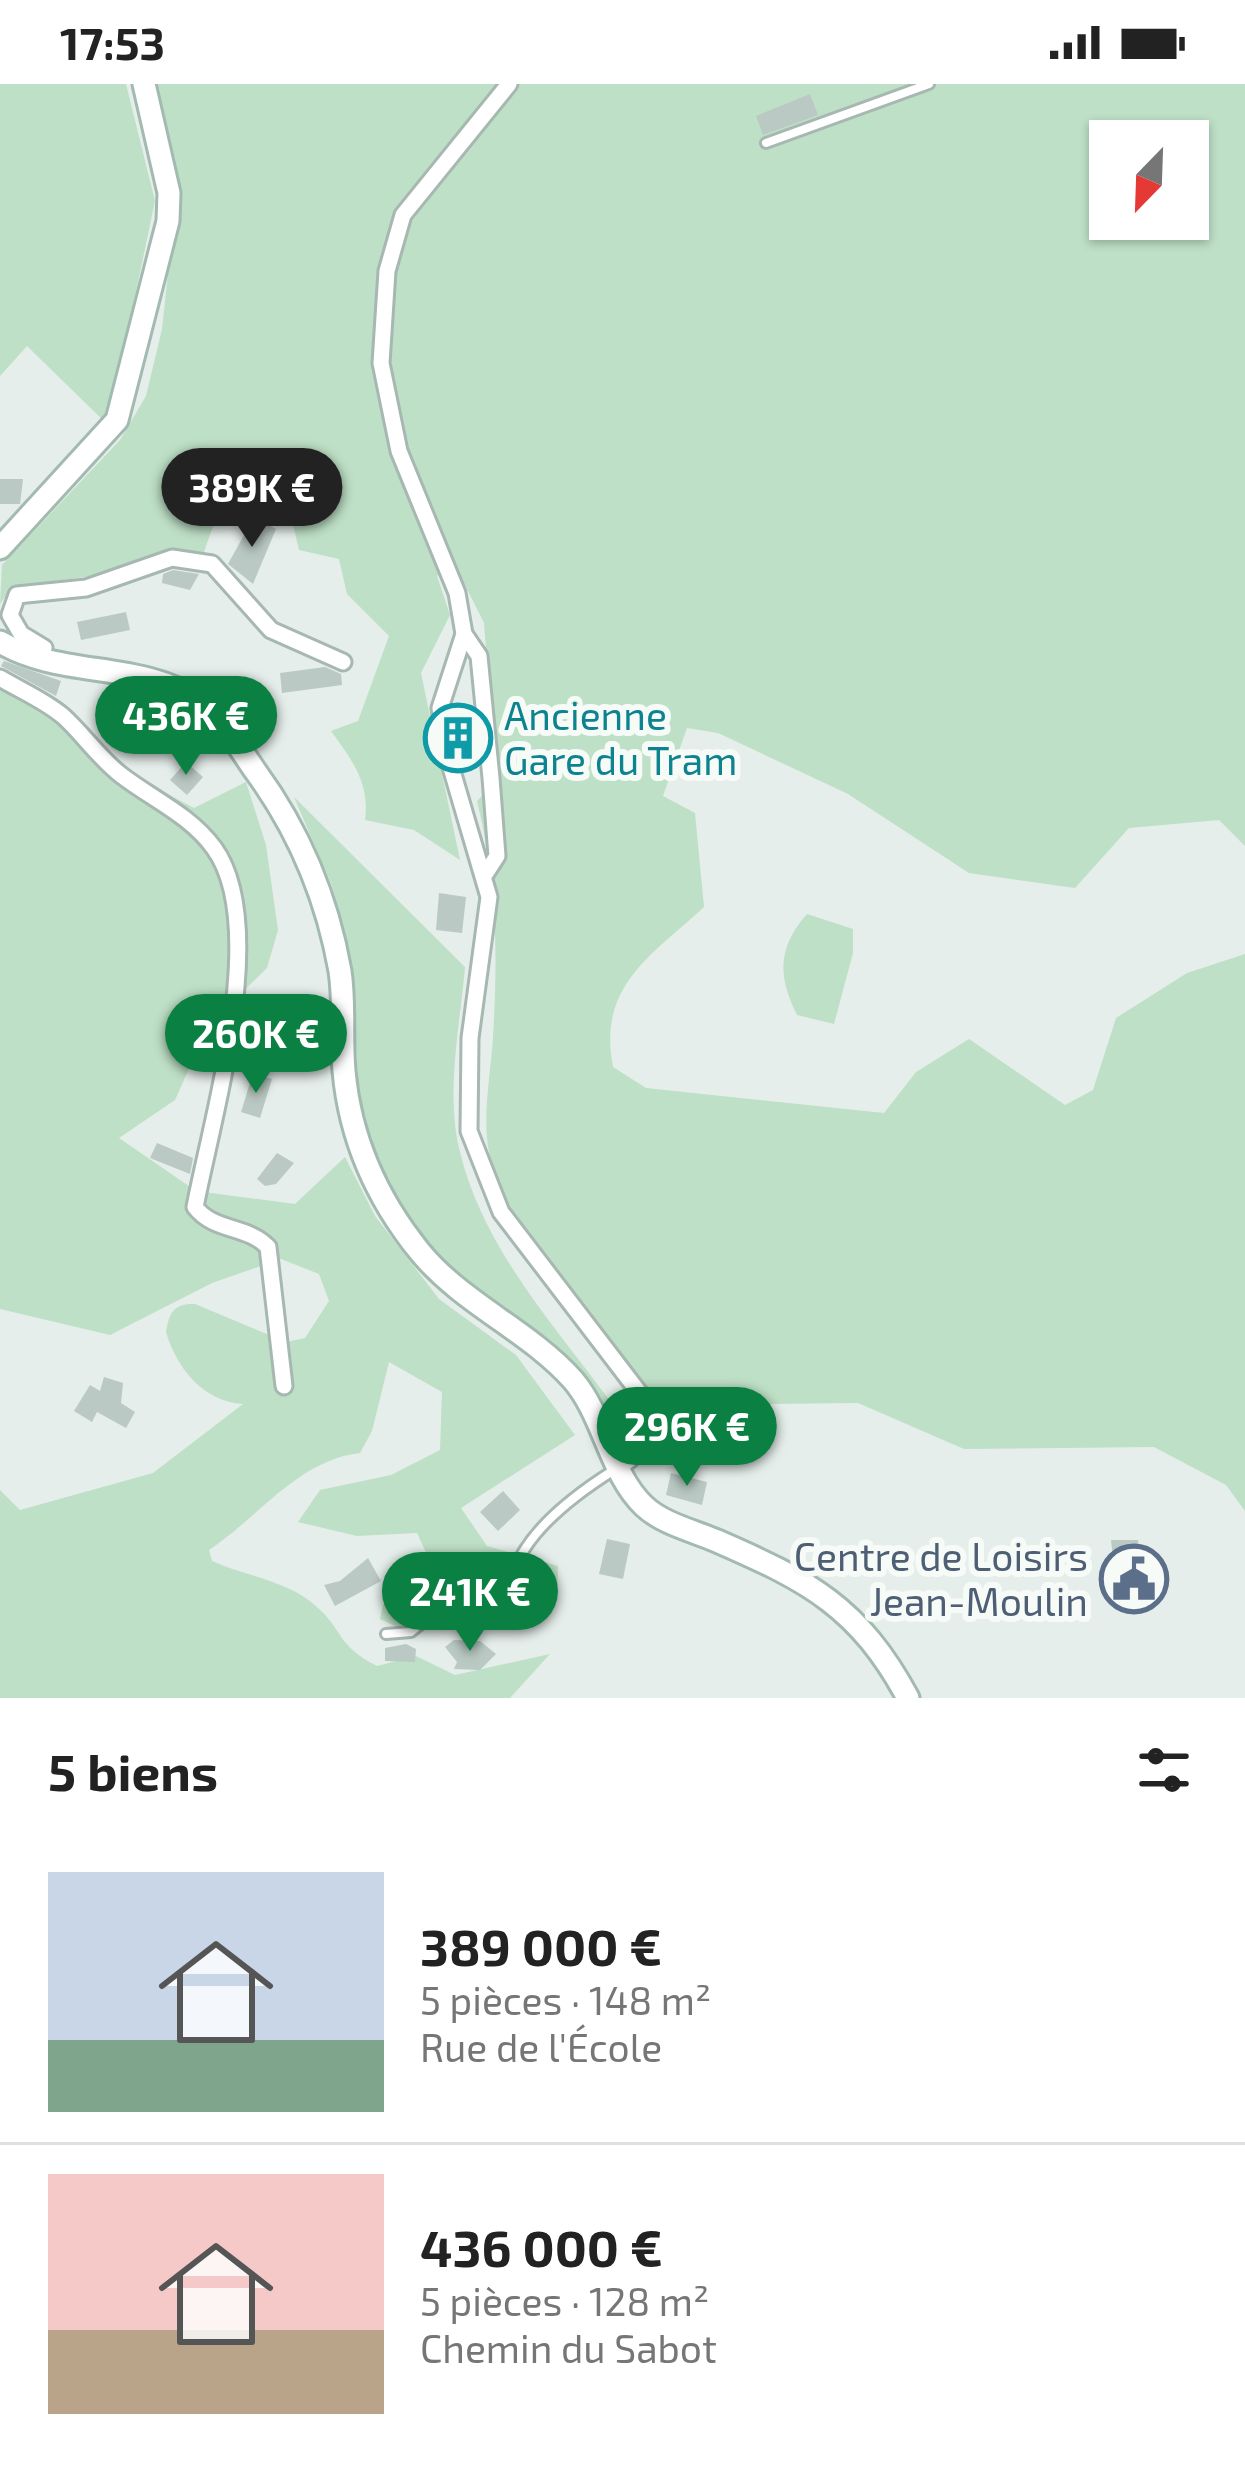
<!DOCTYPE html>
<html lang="fr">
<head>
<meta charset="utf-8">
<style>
	:root { --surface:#fff; --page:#f2f2f2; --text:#222; --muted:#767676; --line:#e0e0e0; --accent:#0b8043 }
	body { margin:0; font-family:"Exo 2",sans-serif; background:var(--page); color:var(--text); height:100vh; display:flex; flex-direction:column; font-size:45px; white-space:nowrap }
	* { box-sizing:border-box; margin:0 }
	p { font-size:39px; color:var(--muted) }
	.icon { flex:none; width:66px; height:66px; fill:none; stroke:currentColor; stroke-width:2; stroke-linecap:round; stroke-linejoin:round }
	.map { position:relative; height:1614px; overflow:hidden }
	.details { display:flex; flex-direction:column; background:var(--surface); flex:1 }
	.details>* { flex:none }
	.needle { width:78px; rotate:203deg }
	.buttons { position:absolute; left:1089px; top:36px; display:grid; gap:24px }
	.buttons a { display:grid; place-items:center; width:120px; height:120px; border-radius:0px; background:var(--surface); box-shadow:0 3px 9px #0004; font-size:60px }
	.price { position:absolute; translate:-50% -102px; padding:0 27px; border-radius:42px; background:var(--accent); color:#fff; font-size:39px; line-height:78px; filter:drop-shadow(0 3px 6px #0008) }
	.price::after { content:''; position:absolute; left:50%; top:72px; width:36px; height:27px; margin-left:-18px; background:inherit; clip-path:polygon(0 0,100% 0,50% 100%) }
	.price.on { background:#222; color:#fff }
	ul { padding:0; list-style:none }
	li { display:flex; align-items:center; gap:36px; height:300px; padding:0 48px }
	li+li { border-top:3px solid var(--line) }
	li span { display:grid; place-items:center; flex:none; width:336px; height:240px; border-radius:0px; color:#555 }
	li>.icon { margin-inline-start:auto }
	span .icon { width:144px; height:144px; fill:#fffc; stroke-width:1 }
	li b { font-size:51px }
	h2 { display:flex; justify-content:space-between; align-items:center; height:144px; padding:0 48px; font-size:51px }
	.status { display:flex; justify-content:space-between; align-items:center; height:84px; padding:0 60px; background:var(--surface); direction:ltr }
	.status svg { height:33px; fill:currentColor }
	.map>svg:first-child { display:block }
</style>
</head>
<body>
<div class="status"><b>17:53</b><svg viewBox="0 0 49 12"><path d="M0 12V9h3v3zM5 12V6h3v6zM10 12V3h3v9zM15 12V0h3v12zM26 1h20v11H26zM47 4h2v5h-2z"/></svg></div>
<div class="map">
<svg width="1245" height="1614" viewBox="0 0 1245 1614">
	<rect width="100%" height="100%" fill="#e5eeea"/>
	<g fill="#bee0c6" fill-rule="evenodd">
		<path d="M0 0H126L155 117 108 341 27 262 0 292Z"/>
		<path d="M151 0H1245V762L1219 736 1129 744 1075 804 969 789 848 710 718 649 687 644 663 712 695 729 704 823C651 872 597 902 613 983L646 1004 884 1029 916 988 969 955 1065 1021 1093 1006 1116 934 1187 889 1245 870V1427L1226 1401 1154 1363 964 1365 858 1319 766 1320 719 1330 649 1329C595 1254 496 1148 487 1054 484 1022 491 986 493 953 498 868 497 799 477 717L496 698 484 539 452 475 437 492 450 531 421 589 460 776 414 746 365 736C370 699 352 676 331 647L358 637 389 552 347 510 339 475 299 466 284 402 256 386C225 403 214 439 203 471L162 467 91 492 12 503 0 520 2 481 120 356 146 312 162 245 176 116ZM1110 57H1188V135H1110Z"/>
		<path d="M0 599 122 686 194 724 246 698 266 761 278 846 267 884 208 942 175 1016 119 1054 196 1107 295 1120 345 1073 375 1132 439 1215 516 1271 575 1351 461 1424 487 1462 558 1482 557 1517 524 1534 453 1525 399 1544 380 1535 383 1521 434 1486 417 1449 357 1452 298 1438 320 1406 391 1391 440 1366 442 1308 389 1278 372 1347 360 1369C298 1376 259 1433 209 1466L212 1477C245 1492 290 1497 317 1523 343 1546 337 1562 377 1582L416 1572 455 1591 550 1570 510 1614H0V1406L20 1426 153 1389 243 1320C204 1318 177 1285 166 1248 169 1229 174 1219 195 1220L286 1258 305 1254 329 1217 319 1190 281 1175 212 1199 110 1251 0 1225Z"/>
		<path d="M294 713 465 883C460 942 445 1010 460 1068 483 1164 555 1242 613 1321L614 1334 574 1283 460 1200 416 1147 379 1080 358 1009 353 885 332 802Z"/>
		<path d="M807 830 853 845V869L834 940 797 931C777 891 778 863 807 830Z"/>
	</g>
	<g fill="#bac9c3">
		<path d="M810 10 818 31 763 51 756 32Z"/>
		<path d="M0 395H23L20 420H0Z"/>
		<path d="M254 433 276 445 253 500 228 480Z"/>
		<path d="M173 486 199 490 190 506 162 499 163 490Z"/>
		<path d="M126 528 130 546 81 556 77 538Z"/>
		<path d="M4 577 61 597 56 612 1 582Z"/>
		<path d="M325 583 341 590 342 601 282 609 280 589Z"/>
		<path d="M186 678 203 693 187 711 170 696Z"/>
		<path d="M439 809 466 813 462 849 436 846Z"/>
		<path d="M276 936 305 949 292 972 266 963Z"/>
		<path d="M253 989 272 995 260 1034 241 1028Z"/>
		<path d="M157 1059 193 1074 190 1090 150 1074Z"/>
		<path d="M277 1069 294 1079 276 1100 265 1102 257 1095Z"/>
		<path d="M104 1293 123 1299 121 1319 135 1328 126 1344 97 1328 92 1338 74 1327 90 1301 100 1307Z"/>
		<path d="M671 1389 707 1398 702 1421 666 1411Z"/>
		<path d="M503 1407 520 1426 498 1447 480 1428Z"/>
		<path d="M607 1455 630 1460 623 1495 599 1490Z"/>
		<path d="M1111 1456H1138L1141 1477H1151L1153 1512 1117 1513Z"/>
		<path d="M368 1474 381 1497 335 1522 324 1501 340 1497Z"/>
		<path d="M454 1556 480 1557 496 1570 480 1586 454 1585 457 1578 445 1563Z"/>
		<path d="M406 1560 416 1565 415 1578 385 1577V1564Z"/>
	</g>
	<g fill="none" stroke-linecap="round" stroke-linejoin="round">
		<defs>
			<g id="lane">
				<path d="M766 59 929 0"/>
				<path d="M512 1494C523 1449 576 1410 614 1386"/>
				<path d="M386 1550 411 1548 451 1515 514 1480"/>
			</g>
			<g id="street">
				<path d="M509 0 403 131 387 187 381 279 399 367 457 509 464 550 440 624 445 663 489 813 470 954 469 1047 501 1128 644 1315C650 1344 647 1367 620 1382"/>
				<path d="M464 550 479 572 491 694 497 772 486 789"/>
				<path d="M41 574 44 564 21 550 10 531 17 511 86 504 172 474 212 480 271 546 343 578"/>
				<path d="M0 594C20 606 44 616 63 632 83 650 99 674 121 691 152 715 190 731 214 764 270 841 212 1034 195 1123 214 1148 247 1141 268 1163L284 1302"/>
			</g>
			<g id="secondary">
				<path d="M0 464 117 336 168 137 169 109 144 0"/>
				<path d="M0 558C59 594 142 577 199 617 223 634 239 664 256 688 299 747 327 814 340 887 345 920 341 953 344 987 350 1054 377 1115 420 1168 463 1220 528 1246 573 1296 604 1332 610 1390 644 1422 663 1440 694 1447 717 1457 809 1497 859 1523 908 1614"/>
			</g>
		</defs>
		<use href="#lane" stroke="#a7b7b1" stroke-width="14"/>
		<use href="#street" stroke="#a7b7b1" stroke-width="21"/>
		<use href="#secondary" stroke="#a3bab1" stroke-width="27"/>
		<use href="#lane" stroke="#fff" stroke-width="8"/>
		<use href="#street" stroke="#fff" stroke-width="15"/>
		<use href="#secondary" stroke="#fff" stroke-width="21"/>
	</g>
	<defs>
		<symbol id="building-ring" viewBox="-11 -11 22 22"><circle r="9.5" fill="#f6fbf8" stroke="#0f9aa8" stroke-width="1.5"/><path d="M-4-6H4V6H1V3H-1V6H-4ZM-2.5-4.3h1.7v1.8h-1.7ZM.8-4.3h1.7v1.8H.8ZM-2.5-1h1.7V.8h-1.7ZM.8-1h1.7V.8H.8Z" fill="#0f9aa8"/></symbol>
		<symbol id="civic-ring" viewBox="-11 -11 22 22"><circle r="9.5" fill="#f6fbf8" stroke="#5c6f8a" stroke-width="1.5"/><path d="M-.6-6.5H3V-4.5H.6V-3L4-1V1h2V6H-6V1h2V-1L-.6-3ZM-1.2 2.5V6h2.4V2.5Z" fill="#5c6f8a"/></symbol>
	</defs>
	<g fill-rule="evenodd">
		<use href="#building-ring" x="420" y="616" width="76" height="76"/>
		<use href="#civic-ring" x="1096" y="1457" width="76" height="76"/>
	</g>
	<g text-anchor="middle" stroke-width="12" stroke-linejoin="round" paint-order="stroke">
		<g font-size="39" fill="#0d838f" stroke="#f6fbf8" text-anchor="start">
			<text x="504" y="646">Ancienne<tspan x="504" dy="45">Gare du Tram</tspan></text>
		</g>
		<g font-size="39" fill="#4e5e75" stroke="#f6fbf8" text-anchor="end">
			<text x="1088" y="1487">Centre de Loisirs<tspan x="1088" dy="45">Jean-Moulin</tspan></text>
		</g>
	</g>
</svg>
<div class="buttons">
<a><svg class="needle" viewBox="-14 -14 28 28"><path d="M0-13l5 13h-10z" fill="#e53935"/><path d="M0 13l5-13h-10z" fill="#767676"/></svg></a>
</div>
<b class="price on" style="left:252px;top:466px">389K €</b>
<b class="price" style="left:186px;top:694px">436K €</b>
<b class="price" style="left:256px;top:1012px">260K €</b>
<b class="price" style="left:687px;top:1405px">296K €</b>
<b class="price" style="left:470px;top:1570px">241K €</b>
</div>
<section class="details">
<h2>5 biens<svg class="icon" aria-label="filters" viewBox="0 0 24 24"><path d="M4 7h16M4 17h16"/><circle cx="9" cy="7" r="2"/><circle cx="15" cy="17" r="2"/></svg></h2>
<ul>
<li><span style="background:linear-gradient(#c9d6e8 70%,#7fa58c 0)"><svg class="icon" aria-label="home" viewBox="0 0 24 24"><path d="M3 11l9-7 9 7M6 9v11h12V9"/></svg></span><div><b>389 000 €</b><p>5 pièces · 148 m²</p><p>Rue de l'École</p></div></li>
<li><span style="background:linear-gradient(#f6c9c9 65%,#b9a48a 0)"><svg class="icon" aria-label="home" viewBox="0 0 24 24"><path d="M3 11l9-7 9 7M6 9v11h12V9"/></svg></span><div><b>436 000 €</b><p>5 pièces · 128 m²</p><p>Chemin du Sabot</p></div></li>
</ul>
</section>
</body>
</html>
